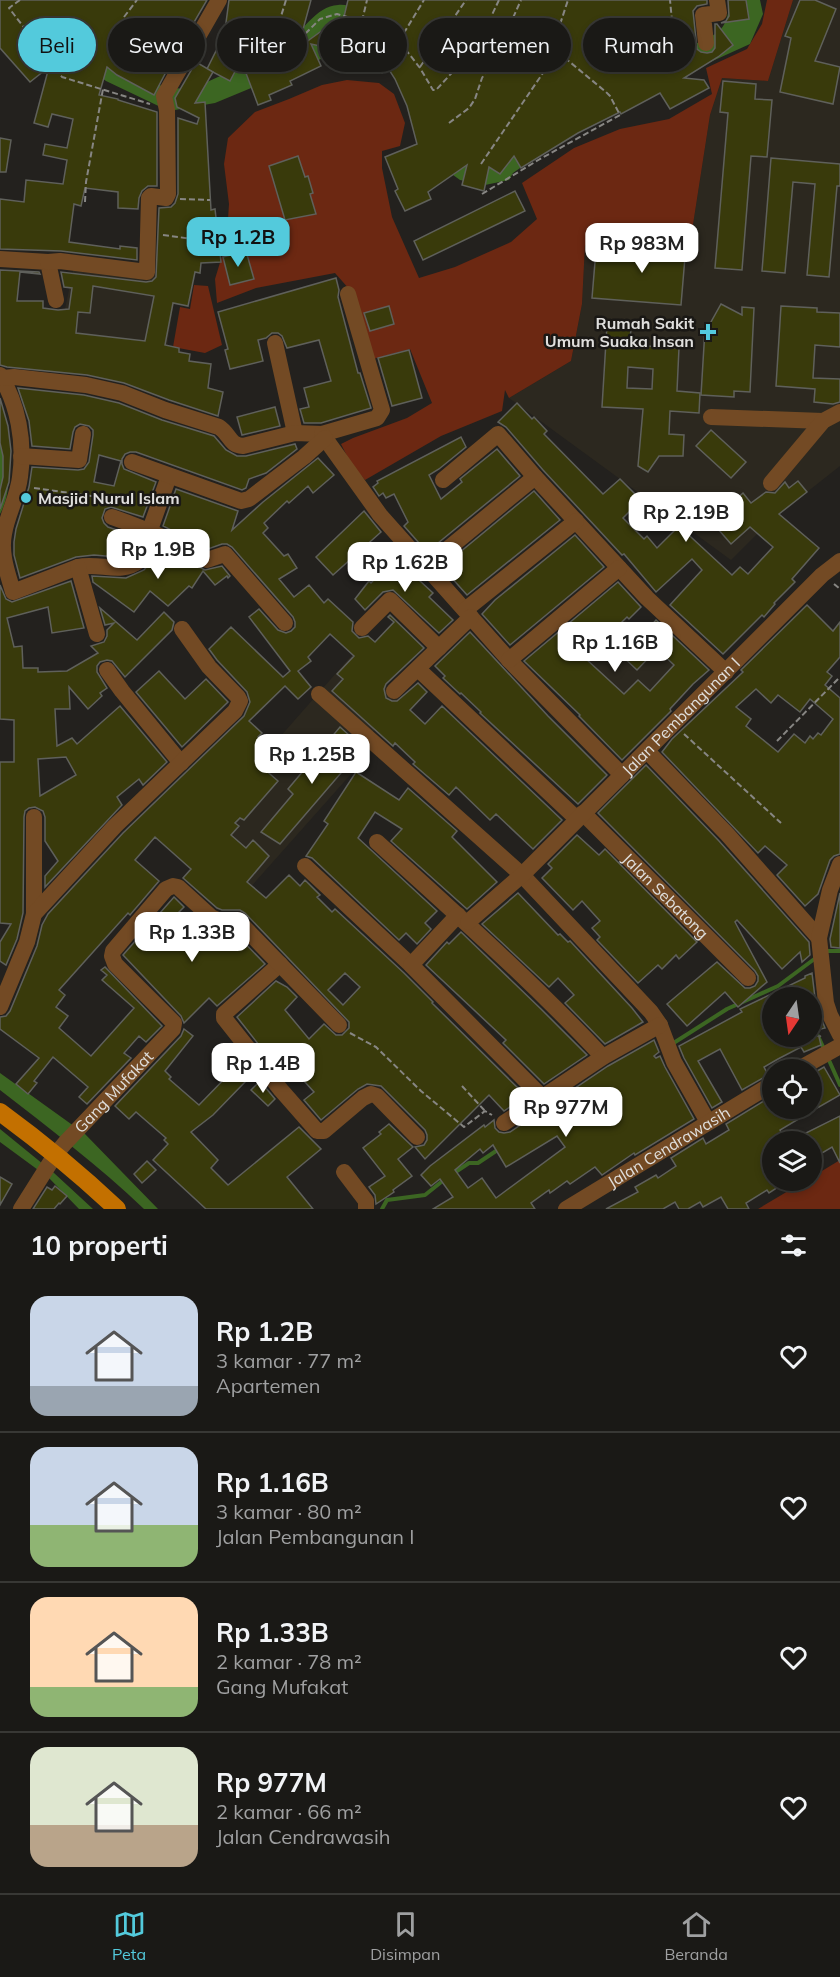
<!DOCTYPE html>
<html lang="id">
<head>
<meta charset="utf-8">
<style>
	:root { --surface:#1a1916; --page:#272623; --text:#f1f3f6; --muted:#9fa0a1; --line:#383835; --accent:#53cadc }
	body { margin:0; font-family:Mulish,sans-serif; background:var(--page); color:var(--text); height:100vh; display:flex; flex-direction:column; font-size:22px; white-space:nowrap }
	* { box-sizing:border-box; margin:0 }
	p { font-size:20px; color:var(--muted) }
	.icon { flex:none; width:33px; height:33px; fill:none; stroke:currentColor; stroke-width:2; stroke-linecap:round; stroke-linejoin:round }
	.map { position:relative; height:1209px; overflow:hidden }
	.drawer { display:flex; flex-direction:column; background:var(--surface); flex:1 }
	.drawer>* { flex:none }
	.hud { position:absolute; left:18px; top:18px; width:804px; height:54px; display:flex; gap:12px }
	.needle { width:39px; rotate:193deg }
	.buttons { position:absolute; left:762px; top:987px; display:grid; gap:12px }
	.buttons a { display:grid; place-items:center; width:60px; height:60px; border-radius:50%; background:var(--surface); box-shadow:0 3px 9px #0003,0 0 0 2px var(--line); font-size:30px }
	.price { position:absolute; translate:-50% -51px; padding:0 14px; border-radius:12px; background:#fff; color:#222; font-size:20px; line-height:39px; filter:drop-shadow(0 2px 3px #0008) }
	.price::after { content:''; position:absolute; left:50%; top:36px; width:18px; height:14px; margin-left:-9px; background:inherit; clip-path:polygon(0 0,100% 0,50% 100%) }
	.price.on { background:var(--accent); color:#111 }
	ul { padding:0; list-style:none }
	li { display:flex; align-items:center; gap:18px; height:150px; padding:0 30px }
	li+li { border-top:2px solid var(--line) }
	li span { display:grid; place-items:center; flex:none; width:168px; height:120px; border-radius:18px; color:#555 }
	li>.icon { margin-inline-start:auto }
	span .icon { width:72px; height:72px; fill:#fffc; stroke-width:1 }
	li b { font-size:26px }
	h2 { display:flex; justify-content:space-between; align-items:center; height:72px; padding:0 30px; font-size:26px }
	.chip { padding:0 21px; border-radius:27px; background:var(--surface); box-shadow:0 3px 9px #0003,0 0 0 2px var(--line); font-size:21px; line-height:54px }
	.chip.on { background:var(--accent); color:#111 }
	.dock { display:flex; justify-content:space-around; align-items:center; height:84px; border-top:2px solid var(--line); background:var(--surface); font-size:16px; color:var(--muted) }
	.dock a { display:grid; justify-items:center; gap:3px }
	.dock .on { color:var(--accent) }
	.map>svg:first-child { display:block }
</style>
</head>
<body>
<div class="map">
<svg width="840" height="1209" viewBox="0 0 840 1209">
	<rect width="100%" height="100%" fill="#23211e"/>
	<g fill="#2c281f">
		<path d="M793 0H840V466L769 522 731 560 509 398 571 361 582 304 585 245 649 250 652 228 692 231 710 115 722 78 768 81Z"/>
		<path d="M75 261 178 277 164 366 56 352Z"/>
		<path d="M609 605 677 669 622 727 556 660Z"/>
		<path d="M352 655 401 701 367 738 368 755 249 889 192 837Z"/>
	</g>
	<g fill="#6c2812">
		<path d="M767 0H793L768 81 722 78 710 115 692 231 652 228 649 250 585 245 582 304 571 361 509 398 505 390 502 411 441 436 365 480 351 464 341 444 353 438 407 418 432 403 410 349 373 359 350 290 335 273 256 288 217 303 215 279 222 256 226 249 229 204 224 164 228 138 255 112 289 99 322 85 347 80 379 83 394 94 405 123 400 146 382 151V168L392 217 419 278 455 267 511 242 537 219 522 183 574 148 620 129 669 119 712 94 706 68 747 49 762 24Z"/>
		<path d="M194 285 208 286 222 345 205 353 173 347 180 307 190 309Z"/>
		<path d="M840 1160V1209H758L805 1181 812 1180V1177Z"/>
	</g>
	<g fill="#3c6622">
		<path d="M71 0 155 84 171 88 188 89 196 87 286 46C301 33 316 6 338 5 349 4 361 9 371 11L695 44C721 33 727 29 730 0H760L763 14 750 44 655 87 564 137 513 173 509 180 485 185 460 180 435 162 393 59 362 42 215 103 169 111 106 81 81 62Z"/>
		<path d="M0 419C5 450 16 485 0 514Z"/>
		<path d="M0 1073 85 1134 158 1209H144C99 1166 49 1128 0 1090Z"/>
		<path d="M0 1129 54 1173 93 1209H79L49 1178 0 1142Z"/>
	</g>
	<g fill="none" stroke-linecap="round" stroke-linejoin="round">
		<g stroke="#3c6622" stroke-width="4">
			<path d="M825 951H840"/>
			<path d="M812 1023 824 1049"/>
			<path d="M672 1044 727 1009 778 986 817 957"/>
			<path d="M828 1058 840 1085"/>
			<path d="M454 1173 469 1163H478L499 1149"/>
			<path d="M382 1209 387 1200 425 1195 445 1179"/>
		</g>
	</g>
	<g fill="#393a0b" stroke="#5f605b" stroke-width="1.5" fill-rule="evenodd">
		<path d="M0 0H207L179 48 174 45 161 67 167 70 154 95 117 75 107 67 99 95 118 99V100L157 112V186H148L142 191 139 198 138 209 118 208V192L85 188 81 206 74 204 69 242 120 249V246L137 248V260L61 251 0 249V199L24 202 26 180 63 184 67 160 43 155 45 144 67 148 73 119 52 114 48 127 34 123 49 67 30 82 0 48Z"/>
		<path d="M229 0H311L298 48 327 27 335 38 338 24 342 25 348 0H707V4L697 6 693 11 697 49 701 52 707 53 712 52 715 48V24H717L733 45 718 57 684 78 704 80 709 88 670 109 660 93 621 114 620 112 578 133 521 168 514 156 500 174 489 167 484 191 462 185 467 165 428 192 431 199 405 211 395 191 398 189 385 157 417 144 407 106 395 79 388 68 382 73 369 61 366 65 348 52 311 44 321 66 290 81 292 85 269 95 271 100 258 105 241 60 230 81 207 69 216 51 222 53Z"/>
		<path d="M728 0H746L749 19 721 23 726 21 729 16Z"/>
		<path d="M800 0H815L836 9 815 61 840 67 833 104 780 92 791 38 785 36Z"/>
		<path d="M196 62 213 72 195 103 205 102 211 210 215 209 221 262 201 263 200 273 195 272 188 306 173 303 165 345 179 348V352L190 354 189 361 211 364 208 388 223 392 218 416 169 400 124 383 87 375 7 367 0 365V270L39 272 40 274 20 272 17 301H43V308L58 310 69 309 72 288 64 287 61 272 146 282 152 281 156 277 159 208 171 207 175 203 178 194V118L197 124 199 118 177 107 175 98ZM93 286 154 296 145 341 76 333 78 312 90 313Z"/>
		<path d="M723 81 756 84 755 99 772 100 767 157 751 156 742 270 715 268 728 113 720 112Z"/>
		<path d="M0 138 11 140 6 172H0Z"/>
		<path d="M298 156 305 177 308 176 313 193 310 194 316 214 285 220 269 166Z"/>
		<path d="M771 158 840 164V186H837L829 277 807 275 815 184 793 182 785 273 762 271Z"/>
		<path d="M515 191 525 211 423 260 414 241Z"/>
		<path d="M656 234H681L680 257H685L681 305 592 298 596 250 655 255Z"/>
		<path d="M246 251 254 279 230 285 223 257Z"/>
		<path d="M336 278 339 290 338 297 358 373H360L371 408 321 423H304L300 409 309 407 304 388 331 381 319 340 287 348 282 336 278 333H272L266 338 258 340 263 361 230 369 225 350 228 349 218 312Z"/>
		<path d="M721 304 742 315V307L754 308 750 392 734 391V397L701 395 705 329H707Z"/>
		<path d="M389 306 394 324 370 331 364 313Z"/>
		<path d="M781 306 817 308V312L840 313V347L815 345 813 378 840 379V402L833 404 814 402 815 389 776 386Z"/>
		<path d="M607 325 631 326 630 345 679 348 677 391 700 393 699 413 670 411 669 434 684 435 683 456H659L648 472 638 466 643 409 602 407ZM628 367 653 369 652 389 627 388Z"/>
		<path d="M409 350 422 398 392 406 378 358Z"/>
		<path d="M18 388 84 395 119 403 162 420 214 436 226 450 237 456H246L295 444 297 449 266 473 249 479 246 488 242 490 136 452H130L125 454 122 459V464L124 469 156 482 143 517 111 507 105 509 102 518 104 523 108 527 136 537 130 554 117 557 94 555 76 557 20 578 14 555V542L16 529 29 487 32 467 78 470 84 469 89 462 93 435V430L89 426 80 424 75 427 73 432 70 449 32 446 29 421ZM99 455 121 461 114 486 94 482Z"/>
		<path d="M0 398 8 426 11 451 9 482 0 509V490L3 477V456L0 443Z"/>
		<path d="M517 403 532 419 534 417 547 431 544 434 603 494 620 479 641 500 623 518 644 539 647 536 657 548 679 526 732 575 740 567 748 574 773 547 750 527 731 544 718 529 729 519 724 514V510L743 493 751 503 766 492 775 493 785 482 789 488 798 481 807 492 779 514 819 548 792 579 795 582 774 603 775 604 764 617 762 615 723 654 670 605 702 570 692 559 656 592 624 554 622 555 543 470 506 427 498 422Z"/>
		<path d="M275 407 280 426 242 435 237 417Z"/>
		<path d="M711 430 746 462 731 478 696 446Z"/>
		<path d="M461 437 466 447 439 469 429 475 441 499 462 482 460 479 497 449 520 476 427 552 404 526 408 522 394 494 386 498 383 493 379 496 373 487 378 483 377 481Z"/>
		<path d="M318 458 334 475 313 493 308 486 289 503 287 501 264 523 268 528 263 533 284 556 288 554 297 568 279 579 294 597 309 585 324 603 328 599 353 622 352 631 359 638 368 636 375 642 394 622 388 617 390 615 424 648 386 684 384 689 386 698 392 701H397L418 683 427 692 410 710 425 724 442 706 562 820 533 849 496 814 490 820 456 787 449 795 413 764 415 762 395 743 393 746 332 691 343 679 337 674 354 656 330 634 308 657 311 661 298 671 311 687 298 699 285 686 249 721 262 733 258 737 269 747 255 761 278 781 244 820 240 818 235 823 239 826 231 835 246 848 253 840 269 856 247 882 266 898 289 875 300 886 305 880 320 895 317 897 332 912 335 909 404 973 433 1002 432 1003 526 1096 504 1111 489 1095 425 1159 415 1147 424 1145 427 1140V1135L425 1130 381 1086 367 1084 358 1089 321 1120 304 1100 314 1092 294 1070 285 1078 237 1017 276 981 287 987 297 997 285 1010 309 1039 324 1024 336 1035H342L349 1028V1022L245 913 240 910H222L217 908 183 878 191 869 155 837 135 860 159 881 130 915 128 913 59 990 65 995 56 1007 68 1016 59 1028 91 1056 134 1008 102 980 107 975 101 970 105 967 162 1026 146 1042 139 1036 124 1053 131 1058 87 1104 79 1097 88 1087 53 1057 34 1081 37 1083 28 1094 16 1084 39 1058 0 1029V1017L6 1016 10 1011 37 946 42 925 48 914 123 833 244 716 250 702 247 692 217 660 209 649 231 627 283 677 290 671 249 617 259 609 278 630 286 633 291 631 295 627V622L293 617 232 547 227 544H222L208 549 163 526 176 489 238 511 232 530 263 502ZM345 973 360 987 343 1005 328 990Z"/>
		<path d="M534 491 560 520 467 595 442 567Z"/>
		<path d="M695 498 704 507 694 517 686 508Z"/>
		<path d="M364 511 381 532 333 575 316 557Z"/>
		<path d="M575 535 604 567 510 645 482 614 495 600Z"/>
		<path d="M156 545 205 570 222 566 230 576 228 578 227 576 215 585 203 571 192 588 189 586 168 606 150 591 134 612 93 582 92 576 126 578 144 570 149 564Z"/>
		<path d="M399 553 410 564 406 568 433 593 429 597 453 620 439 633 393 590 383 592 365 610 355 599 369 581 371 583Z"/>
		<path d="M71 581 84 628 52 633 48 607 7 618 14 647 22 646 23 668H38V672L67 671 98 653 91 646 104 642 107 636V630L114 623 105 625 100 608 137 640 164 612 174 622 172 630 125 677 112 661 107 660 100 662 97 666V672L107 688 100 693 102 696 88 709 69 687 70 709H55L57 746 72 738 77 744 120 706 167 762 143 785 139 779 117 797 122 805 45 887V876L58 861 45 841V817L43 811 35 807 29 808 25 811 24 817 23 913 17 939 6 965 0 961V942L11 924 0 923V762H14V720L0 719V585L6 599 12 602ZM66 757 76 775 40 796 38 759Z"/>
		<path d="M618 582 641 607 629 619 627 617 585 658 624 694 638 680 650 691 674 665 657 649 637 670 620 654 639 635 641 637 656 620 709 670 693 684 670 709 671 711 622 760 579 716 580 715 524 661Z"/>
		<path d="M807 605 833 631 840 622V657L827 672 832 676 825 685 840 698V854L834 856 830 860 818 894 805 906 777 875 787 865 765 846 758 853 662 752 672 739 743 672 741 670ZM756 689 771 703 778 695 800 712 810 699 833 719 821 735 818 733 813 739 810 736 805 743 794 734 778 752 746 726 751 719 736 707Z"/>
		<path d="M470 632 548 716 607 775 578 804 480 713 481 712 461 693 460 694 443 678 445 676 435 666Z"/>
		<path d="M159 671 185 699 206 679 228 702 182 747 136 692Z"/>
		<path d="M340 727 360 745 344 764 347 766 280 844 261 832 293 794 288 789Z"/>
		<path d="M646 765 719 841 809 942 810 955 802 962 800 952 782 969 737 920 735 922 767 982 738 1007 725 992 687 1026 667 1004 717 962 745 988H750L755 986 758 981V976L755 971 598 813Z"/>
		<path d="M356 772 399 800 408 788 457 831 452 837 497 882 467 909 391 841 402 829 375 812 358 838 437 911 425 923 431 929 417 944 406 933 399 940 312 858 306 856 328 824 324 821Z"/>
		<path d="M577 835 599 855 605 849 697 942 679 959 676 955 662 969 658 965 638 983 597 940 600 937 592 928 600 921 582 901 573 910 542 878 552 868 548 864Z"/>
		<path d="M518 893 558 935 560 934 568 942 570 941 632 1008 643 1022 605 1044 565 1003 574 995 558 978 549 987 482 924Z"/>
		<path d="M840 893V948L831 947 830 939Z"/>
		<path d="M174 897 184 907 161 930 175 944 199 920 216 931H233L265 964 217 1006 209 998 184 1023 181 1016 123 955Z"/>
		<path d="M461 932 541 1009 587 1055 544 1084 503 1043 506 1040 426 965 447 942 449 944Z"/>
		<path d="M812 973 816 1006 825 1028 812 1031V998H772V1036H821L819 1037 821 1045 804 1052 801 1047 778 1059 764 1067 768 1075 742 1090 720 1049 698 1061 722 1102 712 1108 684 1058 679 1046 742 1012 740 1009 805 978V976Z"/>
		<path d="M184 1029 193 1036 165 1071 171 1077 169 1079 199 1105 233 1070 245 1082 213 1115 191 1132 218 1160 211 1168 228 1185 299 1127 321 1149 287 1177 313 1209H206L153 1160 168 1144 164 1140 166 1138 136 1112 129 1119 115 1106 181 1036Z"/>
		<path d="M654 1040 659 1052 654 1056 656 1058 660 1056 665 1067 694 1119 635 1155 634 1153 602 1175 595 1167 570 1184 567 1181 550 1193 549 1190 531 1203 535 1209H433L453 1197 440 1179 431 1186 421 1175 430 1166 484 1125 485 1127 494 1120 495 1128 499 1132 504 1133 510 1132 608 1066ZM557 1136 565 1147 496 1198 482 1178 468 1188 455 1170 480 1149 483 1153 493 1145 506 1167Z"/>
		<path d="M824 1067 840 1095 819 1107 812 1095V1074Z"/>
		<path d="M260 1081 275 1099 268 1106 251 1090Z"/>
		<path d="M772 1096V1108H817L780 1130 786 1142H772V1180H789L769 1193 767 1190 746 1203 749 1209H728L721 1197 703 1207 700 1202 688 1209H679L675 1202 663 1209H606L638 1192 635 1187 656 1175 658 1178 676 1166 671 1158 703 1138 706 1144 729 1130 726 1124Z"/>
		<path d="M840 1116V1163L832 1147 812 1159V1142H788Z"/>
		<path d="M389 1124 413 1147 398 1159 412 1176 393 1190 394 1192 376 1204 375 1195 369 1187 385 1176 363 1148 381 1134 379 1132Z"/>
		<path d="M147 1161 156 1170 142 1183 134 1174Z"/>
		<path d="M0 1177 12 1184 0 1205Z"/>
		<path d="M55 1186 67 1196 60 1204 59 1203 54 1209H33L47 1187 52 1190Z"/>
	</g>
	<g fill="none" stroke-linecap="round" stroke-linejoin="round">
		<g stroke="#878683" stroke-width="2" stroke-dasharray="6 3" stroke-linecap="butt">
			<path d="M20 0 9 8 62 77 150 104"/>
			<path d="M286 0 274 39 276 43 289 48 293 46 320 19 337 14 362 21 380 29 399 41 420 68 433 90H436L474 49 481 38 500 48"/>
			<path d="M124 17 137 0"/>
			<path d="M362 21 367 0"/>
			<path d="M481 38 499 0"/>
			<path d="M399 41 424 0"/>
			<path d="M670 61 665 27V24L671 23 672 21 670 0"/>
			<path d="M420 67 466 0"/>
			<path d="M449 123 469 108 475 99 482 78 496 56 521 0"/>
			<path d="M481 164 545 70 568 0"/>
			<path d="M482 194 540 159 620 115 610 96 606 92 553 48"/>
			<path d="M180 199 210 200"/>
			<path d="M85 202 86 182 103 89"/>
			<path d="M163 235 193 239 217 237"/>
			<path d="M34 488 99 497"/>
			<path d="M834 584 840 589"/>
			<path d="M684 734 781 823"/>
			<path d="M777 741 840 677"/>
			<path d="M350 1033 376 1047 421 1091 464 1127 485 1111 492 1115"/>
			<path d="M462 1086 485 1111"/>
		</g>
		<g stroke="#734a24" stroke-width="16">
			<path d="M706 43 703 15 719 13 717 0"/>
			<path d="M0 259 48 262 56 300"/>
			<path d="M48 262 60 261 147 272 149 198 151 196 166 198 168 194 167 110 164 96 219 0"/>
			<path d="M275 343 295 433"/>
			<path d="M0 375C18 404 25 442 20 477 18 496 7 515 4 534 0 554 8 574 13 592L78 567C99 562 121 575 139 561L169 476"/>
			<path d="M2 378 14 377 86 385 122 393 165 410 219 427C230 434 229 445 243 446L295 433 322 434 377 418 382 410 348 294"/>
			<path d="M711 417 823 421"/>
			<path d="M322 434 380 515 509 660 622 775"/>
			<path d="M21 456 79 460 83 434"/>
			<path d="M132 462 241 501 249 499 304 457 325 438"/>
			<path d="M443 480 498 434 535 477 647 598 726 672"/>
			<path d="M771 483 823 421 840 412"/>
			<path d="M112 517C146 529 177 542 207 560L225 554 285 623"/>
			<path d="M427 566 535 477"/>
			<path d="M78 567 97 634"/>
			<path d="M465 610 576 521"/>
			<path d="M362 628 390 600 439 648"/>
			<path d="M509 660 619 568"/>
			<path d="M418 669 577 819"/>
			<path d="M107 670 122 691 181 763"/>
			<path d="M394 691 471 617"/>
			<path d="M319 694 522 875 651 1012 660 1025 674 1062 708 1122"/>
			<path d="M647 751 727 834 819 938"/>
			<path id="s1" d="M583 813 748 978"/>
			<path d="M34 817V914"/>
			<path d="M377 842C454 912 532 981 603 1057"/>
			<path d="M840 864 830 890 819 938 826 1003 830 1015 840 1035"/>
			<path d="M305 866 411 965"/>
			<path d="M458 915 411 965 542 1097"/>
			<path id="s2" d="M468 922 522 875 822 575 840 561"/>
			<path d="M280 964 224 1014V1018L281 1090 317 1131H324L363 1098 371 1094 377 1096 417 1137"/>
			<path d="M0 1007 27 942 34 914 115 826 235 711 240 701 238 697 209 667 182 629"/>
			<path d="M797 1070 840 1046"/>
			<path d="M504 1123 603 1057 660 1025"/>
			<path d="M344 1172 366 1201V1209"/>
			<path id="s3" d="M21 1209 55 1155 65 1143 173 1029 174 1023 115 964 112 956 113 951 166 889 173 886 178 887 211 917 220 921 237 920 339 1025"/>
			<path id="s4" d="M566 1209 772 1084"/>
		</g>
		<path stroke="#c37000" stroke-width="18" d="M0 1112C41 1142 80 1174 117 1209"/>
	</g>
	<g fill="#53cadc" stroke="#1a1815" stroke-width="2">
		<path d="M705 323h6v6h6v6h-6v6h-6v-6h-6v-6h6z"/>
		<circle cx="26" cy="498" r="6"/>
	</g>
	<g text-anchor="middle" stroke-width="5" stroke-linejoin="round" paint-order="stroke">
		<g font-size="16" font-weight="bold" fill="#e0dfdd" stroke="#1a1815" text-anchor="end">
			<text x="694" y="329">Rumah Sakit<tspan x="694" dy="18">Umum Suaka Insan</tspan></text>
			<text x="38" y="504" text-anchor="start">Masjid Nurul Islam</text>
		</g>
		<g font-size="16" fill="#e0dfdd" stroke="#1a1815">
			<text dy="6" stroke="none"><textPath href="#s2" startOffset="296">Jalan Pembangunan I</textPath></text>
			<text dy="6" stroke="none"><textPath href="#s1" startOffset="117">Jalan Sebatong</textPath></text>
			<text dy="6" stroke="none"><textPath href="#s3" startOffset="150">Gang Mufakat</textPath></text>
			<text dy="6" stroke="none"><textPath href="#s4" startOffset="120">Jalan Cendrawasih</textPath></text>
		</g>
	</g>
</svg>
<div class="buttons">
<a><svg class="needle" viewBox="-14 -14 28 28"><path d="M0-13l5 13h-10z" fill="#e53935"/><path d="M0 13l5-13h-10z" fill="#9fa0a1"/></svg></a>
<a><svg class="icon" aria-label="locate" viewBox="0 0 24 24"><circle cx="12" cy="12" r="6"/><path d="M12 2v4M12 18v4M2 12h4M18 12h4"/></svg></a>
<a><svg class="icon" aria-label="layers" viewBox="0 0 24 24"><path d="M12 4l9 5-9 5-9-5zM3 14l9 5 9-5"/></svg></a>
</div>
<b class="price on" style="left:238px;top:268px">Rp 1.2B</b>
<b class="price" style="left:642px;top:274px">Rp 983M</b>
<b class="price" style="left:686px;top:543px">Rp 2.19B</b>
<b class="price" style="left:158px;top:580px">Rp 1.9B</b>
<b class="price" style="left:405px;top:593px">Rp 1.62B</b>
<b class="price" style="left:615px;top:673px">Rp 1.16B</b>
<b class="price" style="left:312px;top:785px">Rp 1.25B</b>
<b class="price" style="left:192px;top:963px">Rp 1.33B</b>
<b class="price" style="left:263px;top:1094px">Rp 1.4B</b>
<b class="price" style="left:566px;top:1138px">Rp 977M</b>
<div class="hud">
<a class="chip on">Beli</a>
<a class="chip">Sewa</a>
<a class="chip">Filter</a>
<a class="chip">Baru</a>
<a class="chip">Apartemen</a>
<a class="chip">Rumah</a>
</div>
</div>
<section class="drawer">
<h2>10 properti<svg class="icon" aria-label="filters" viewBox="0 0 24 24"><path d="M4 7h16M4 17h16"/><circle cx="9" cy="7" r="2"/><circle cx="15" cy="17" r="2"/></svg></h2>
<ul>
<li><span style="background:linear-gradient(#c9d6e8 75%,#9aa5b1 0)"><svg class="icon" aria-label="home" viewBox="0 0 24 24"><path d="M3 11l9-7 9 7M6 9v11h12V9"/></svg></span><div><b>Rp 1.2B</b><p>3 kamar · 77 m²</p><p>Apartemen</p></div><svg class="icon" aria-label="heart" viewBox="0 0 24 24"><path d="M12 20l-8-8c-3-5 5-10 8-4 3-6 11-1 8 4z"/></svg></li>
<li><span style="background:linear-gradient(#c9d6e8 65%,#8fb573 0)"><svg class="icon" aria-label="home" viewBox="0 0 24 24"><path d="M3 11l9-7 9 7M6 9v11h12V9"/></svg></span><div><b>Rp 1.16B</b><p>3 kamar · 80 m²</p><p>Jalan Pembangunan I</p></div><svg class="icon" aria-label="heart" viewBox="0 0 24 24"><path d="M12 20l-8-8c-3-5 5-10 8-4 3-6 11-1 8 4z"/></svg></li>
<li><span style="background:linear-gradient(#ffd9b3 75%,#8fb573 0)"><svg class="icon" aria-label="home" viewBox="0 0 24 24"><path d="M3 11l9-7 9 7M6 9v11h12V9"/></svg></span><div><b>Rp 1.33B</b><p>2 kamar · 78 m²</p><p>Gang Mufakat</p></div><svg class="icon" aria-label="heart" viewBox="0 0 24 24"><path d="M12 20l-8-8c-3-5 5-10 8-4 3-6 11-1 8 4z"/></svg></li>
<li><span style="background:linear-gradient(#dfe7d0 65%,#b9a48a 0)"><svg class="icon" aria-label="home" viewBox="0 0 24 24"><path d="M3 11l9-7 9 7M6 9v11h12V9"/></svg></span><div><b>Rp 977M</b><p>2 kamar · 66 m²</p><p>Jalan Cendrawasih</p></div><svg class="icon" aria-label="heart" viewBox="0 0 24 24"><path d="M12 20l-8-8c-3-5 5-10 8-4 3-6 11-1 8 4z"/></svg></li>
</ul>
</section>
<nav class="dock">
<a class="on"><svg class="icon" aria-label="map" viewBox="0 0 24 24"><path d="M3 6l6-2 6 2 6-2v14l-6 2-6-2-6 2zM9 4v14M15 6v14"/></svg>Peta</a>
<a><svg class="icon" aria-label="saved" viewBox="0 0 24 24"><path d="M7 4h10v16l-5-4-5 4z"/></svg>Disimpan</a>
<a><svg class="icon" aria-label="home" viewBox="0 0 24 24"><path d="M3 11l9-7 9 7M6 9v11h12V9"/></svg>Beranda</a>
</nav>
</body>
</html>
